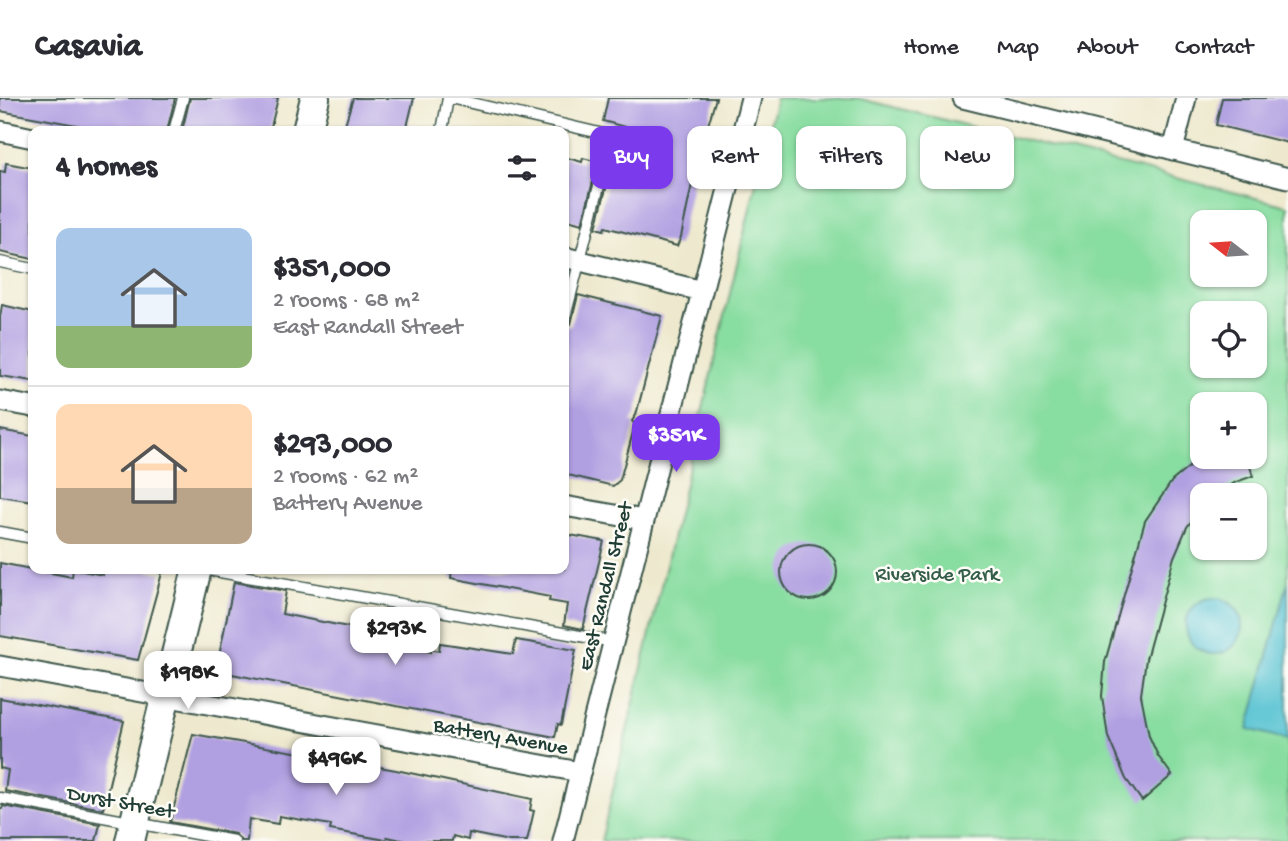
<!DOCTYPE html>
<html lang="en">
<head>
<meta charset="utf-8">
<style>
	:root { --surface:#fff; --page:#f2f2f3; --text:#2b2b33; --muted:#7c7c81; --line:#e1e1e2; --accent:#7c3aed }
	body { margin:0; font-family:"Gochi Hand",sans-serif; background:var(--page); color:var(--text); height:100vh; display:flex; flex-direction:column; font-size:26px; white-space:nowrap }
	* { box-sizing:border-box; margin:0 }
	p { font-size:23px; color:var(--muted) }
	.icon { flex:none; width:38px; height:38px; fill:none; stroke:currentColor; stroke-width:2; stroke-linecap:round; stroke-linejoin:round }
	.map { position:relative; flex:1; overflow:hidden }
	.details { position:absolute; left:28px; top:28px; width:541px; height:448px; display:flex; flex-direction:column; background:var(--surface); border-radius:14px; box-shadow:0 2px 5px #0004 }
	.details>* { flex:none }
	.top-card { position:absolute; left:590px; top:28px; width:593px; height:63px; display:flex; gap:14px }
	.needle { width:46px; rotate:287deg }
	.tools { position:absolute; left:1190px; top:112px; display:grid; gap:14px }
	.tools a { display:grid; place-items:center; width:77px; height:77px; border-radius:14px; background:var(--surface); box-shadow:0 2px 5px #0004; font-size:35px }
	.price { position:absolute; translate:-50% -60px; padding:0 16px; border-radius:14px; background:#fff; color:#222; font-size:23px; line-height:46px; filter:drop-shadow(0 2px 4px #0008) }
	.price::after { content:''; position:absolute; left:50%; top:42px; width:21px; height:16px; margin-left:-10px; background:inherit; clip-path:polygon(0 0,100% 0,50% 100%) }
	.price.active { background:var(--accent); color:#fff }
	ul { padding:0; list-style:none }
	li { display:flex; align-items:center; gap:21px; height:175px; padding:0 28px }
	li+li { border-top:2px solid var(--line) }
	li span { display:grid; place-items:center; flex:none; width:196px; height:140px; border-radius:14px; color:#555 }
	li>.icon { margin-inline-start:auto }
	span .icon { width:84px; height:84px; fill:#fffc; stroke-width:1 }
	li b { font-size:30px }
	h2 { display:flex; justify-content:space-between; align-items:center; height:84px; padding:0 28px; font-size:30px }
	.chip { padding:0 24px; border-radius:14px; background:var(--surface); box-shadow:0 2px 5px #0004; font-size:24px; line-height:63px }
	.chip.active { background:var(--accent); color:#fff }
	header { display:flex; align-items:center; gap:42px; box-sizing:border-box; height:98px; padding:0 35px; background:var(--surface); border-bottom:2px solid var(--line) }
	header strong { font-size:33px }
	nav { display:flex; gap:38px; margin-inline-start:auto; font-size:24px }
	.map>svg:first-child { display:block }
</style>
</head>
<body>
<header>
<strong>Casavia</strong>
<nav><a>Home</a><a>Map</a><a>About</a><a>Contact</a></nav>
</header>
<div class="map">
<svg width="1288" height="743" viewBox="0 0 1288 743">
	<rect width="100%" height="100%" fill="#fdfcf7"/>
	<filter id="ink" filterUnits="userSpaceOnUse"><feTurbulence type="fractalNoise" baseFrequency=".0143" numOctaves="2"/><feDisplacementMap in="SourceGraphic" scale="14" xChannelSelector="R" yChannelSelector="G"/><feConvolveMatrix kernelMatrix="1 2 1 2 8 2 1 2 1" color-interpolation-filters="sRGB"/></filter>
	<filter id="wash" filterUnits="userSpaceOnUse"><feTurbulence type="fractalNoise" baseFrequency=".00686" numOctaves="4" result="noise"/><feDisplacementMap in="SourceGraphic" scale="28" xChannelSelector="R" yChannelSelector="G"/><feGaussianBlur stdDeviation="1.57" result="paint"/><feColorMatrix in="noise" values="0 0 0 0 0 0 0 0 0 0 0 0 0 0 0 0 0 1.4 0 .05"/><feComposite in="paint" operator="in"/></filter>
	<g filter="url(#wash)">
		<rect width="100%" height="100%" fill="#eee9ce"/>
		<path fill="#88dda0" stroke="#548d6a" stroke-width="2" fill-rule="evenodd" d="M776 0H857L1288 108V743H601ZM1202 124H1255V177H1202ZM1202 215H1255V268H1202ZM1202 306H1255V359H1202ZM1202 397H1255V450H1202Z"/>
		<g fill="#57c2d2" stroke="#3b8083" stroke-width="2">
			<path d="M1288 484V642L1248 631Z"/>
			<circle cx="1214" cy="528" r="28"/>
		</g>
		<g id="blocks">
			<g fill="#b09fe1">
				<path d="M0 0H175L167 33H109L27 18 0 13Z"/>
				<path d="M190 0H278L270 33H182Z"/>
				<path d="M353 0H414L406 33H343Z"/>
				<path d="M608 0H716L703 44 696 80 692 86 681 139 677 148 605 129 604 132 596 130 612 67 623 70 632 31 603 23Z"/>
				<path d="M1222 0H1288V45L1216 27Z"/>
				<path d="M564 59 582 64 583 60 598 64 582 126 564 121Z"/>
				<path d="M6 65 33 70V161L0 154V73L5 74Z"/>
				<path d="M578 197 662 218 636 317 632 323 635 327 620 382 613 388 564 376V230L571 226Z"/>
				<path d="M2 207 33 214V283L0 278V219Z"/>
				<path d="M0 332 33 338V403L0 398Z"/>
				<path d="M1201 359H1247L1253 378 1236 384 1215 397H1202V409L1187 429 1174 459 1146 561 1141 597 1149 638 1158 658 1172 677 1142 703 1126 681 1108 639 1102 598 1105 564 1145 423 1172 383Z"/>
				<path d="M564 436 604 443 583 531 564 527 567 506 549 503 550 499 451 480 452 471H564Z"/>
				<circle cx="809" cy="474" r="28"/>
				<path d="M0 465 72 479 73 471 103 477V471H143L162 475 138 562 0 538Z"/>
				<path d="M234 484 286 493 282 516 353 530 363 533 362 535 388 541V544L431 554V551L439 553 440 545 513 556 516 542 576 552 561 627 558 626 555 639 216 573Z"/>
				<path d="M0 600 124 623 103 711 5 693 8 672 0 670Z"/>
				<path d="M193 636 396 672 532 701 530 712 534 713 527 743H509L469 735 468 742 453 738 452 743H407L387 739 386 742 330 732 331 727 279 718 278 726 249 721 247 743H241L235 736 170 724Z"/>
				<path d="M3 708 100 726 96 743H0V711H2Z"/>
			</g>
		</g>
	</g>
	<g filter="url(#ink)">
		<use href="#blocks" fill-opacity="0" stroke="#3e574b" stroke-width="2"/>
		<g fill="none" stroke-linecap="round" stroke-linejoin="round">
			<defs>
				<g id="lane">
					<path d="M450 0 612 38 564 223"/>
					<path d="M174 33 183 0"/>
					<path d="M442 33 448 0"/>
					<path d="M0 164 33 171"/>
					<path d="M0 434 33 440"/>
					<path d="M203 471 614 544"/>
					<path d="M0 700 234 743"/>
				</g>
				<g id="street">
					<path d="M963 0 1288 80"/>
					<path d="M0 33 33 40"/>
					<path d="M1173 52 1186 0"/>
					<path d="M564 159 702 193"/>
					<path d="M0 303 33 309"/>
					<path d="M564 408 644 422"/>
					<path d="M0 568 580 674"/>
					<path d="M563 743 751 0"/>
				</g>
				<g id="secondary">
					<path d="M307 33 315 0"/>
					<path d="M130 743 197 471"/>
				</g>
			</defs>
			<use href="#lane" stroke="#3e574b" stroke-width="13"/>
			<use href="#street" stroke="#3e574b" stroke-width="23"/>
			<use href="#secondary" stroke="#3e574b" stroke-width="32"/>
			<use href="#lane" stroke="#fff" stroke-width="10"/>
			<use href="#street" stroke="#fff" stroke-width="19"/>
			<use href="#secondary" stroke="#fff" stroke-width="28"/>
		</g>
	</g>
	<g text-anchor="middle" stroke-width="5" stroke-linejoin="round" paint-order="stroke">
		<g font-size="21" fill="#345d4a" stroke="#fdfcf7">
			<text x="937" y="482">Riverside Park</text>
		</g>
		<g font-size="21" fill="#1f3d34" stroke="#fdfcf7">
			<text transform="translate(604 488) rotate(-76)" y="7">East Randall Street</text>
			<text transform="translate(501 637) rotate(10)" y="7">Battery Avenue</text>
			<text transform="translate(121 703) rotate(10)" y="7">Durst Street</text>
		</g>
	</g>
</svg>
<div class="tools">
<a><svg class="needle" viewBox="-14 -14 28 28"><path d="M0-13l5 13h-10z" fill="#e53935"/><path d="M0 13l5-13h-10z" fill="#7c7c81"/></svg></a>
<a><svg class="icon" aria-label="locate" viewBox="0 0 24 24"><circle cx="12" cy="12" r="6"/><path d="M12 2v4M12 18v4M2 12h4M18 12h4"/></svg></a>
<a>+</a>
<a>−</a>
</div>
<b class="price active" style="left:676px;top:376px">$351K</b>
<b class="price" style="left:395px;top:569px">$293K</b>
<b class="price" style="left:188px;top:613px">$198K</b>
<b class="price" style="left:336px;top:699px">$496K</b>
<div class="top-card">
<a class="chip active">Buy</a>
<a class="chip">Rent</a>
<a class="chip">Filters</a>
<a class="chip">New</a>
</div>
<section class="details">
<h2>4 homes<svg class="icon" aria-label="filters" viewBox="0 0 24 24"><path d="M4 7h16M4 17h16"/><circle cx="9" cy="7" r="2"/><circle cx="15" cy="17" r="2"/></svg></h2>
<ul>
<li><span style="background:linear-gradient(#a9c7e8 70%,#8fb573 0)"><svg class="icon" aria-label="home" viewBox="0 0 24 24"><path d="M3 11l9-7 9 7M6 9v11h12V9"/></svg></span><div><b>$351,000</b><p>2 rooms · 68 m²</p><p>East Randall Street</p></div></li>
<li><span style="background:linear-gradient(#ffd9b3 60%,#b9a48a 0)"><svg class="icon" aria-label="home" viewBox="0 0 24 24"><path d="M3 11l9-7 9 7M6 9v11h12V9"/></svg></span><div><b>$293,000</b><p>2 rooms · 62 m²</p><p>Battery Avenue</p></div></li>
</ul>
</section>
</div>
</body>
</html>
